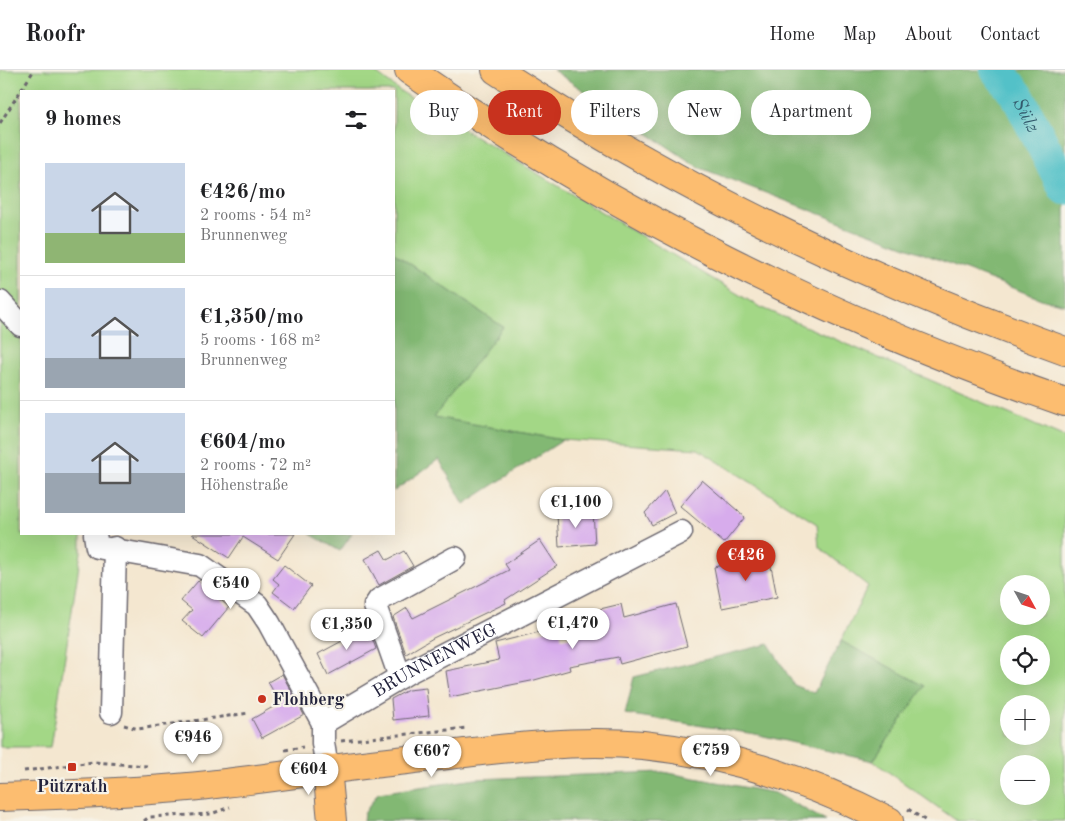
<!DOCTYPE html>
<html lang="en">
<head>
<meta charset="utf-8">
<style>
	:root { --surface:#fff; --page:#f6f6f6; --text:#202124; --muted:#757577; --line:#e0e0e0; --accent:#c8321e }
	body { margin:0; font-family:"Old Standard TT",serif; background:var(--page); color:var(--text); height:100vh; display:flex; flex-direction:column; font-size:19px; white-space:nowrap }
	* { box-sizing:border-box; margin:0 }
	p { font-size:16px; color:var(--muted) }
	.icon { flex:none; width:28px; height:28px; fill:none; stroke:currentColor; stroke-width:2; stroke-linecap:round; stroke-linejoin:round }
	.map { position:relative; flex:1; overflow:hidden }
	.side { position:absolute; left:20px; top:20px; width:375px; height:445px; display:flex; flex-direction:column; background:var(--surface); border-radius:0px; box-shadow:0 5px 20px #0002 }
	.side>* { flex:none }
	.hud { position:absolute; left:410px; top:20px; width:475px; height:45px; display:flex; gap:10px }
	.needle { width:32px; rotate:130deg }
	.fabs { position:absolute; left:1000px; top:505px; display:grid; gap:10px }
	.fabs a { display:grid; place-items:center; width:50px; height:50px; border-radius:50%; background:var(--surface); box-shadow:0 5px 20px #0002; font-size:25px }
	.price { position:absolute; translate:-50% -42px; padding:0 11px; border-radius:18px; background:#fff; color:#222; font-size:16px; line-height:32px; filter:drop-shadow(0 1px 2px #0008) }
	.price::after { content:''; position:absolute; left:50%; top:30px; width:15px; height:11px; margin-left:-8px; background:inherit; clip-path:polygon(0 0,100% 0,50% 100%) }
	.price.on { background:var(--accent); color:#fff }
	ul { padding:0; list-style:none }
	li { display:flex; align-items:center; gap:15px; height:125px; padding:0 25px }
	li+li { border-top:1px solid var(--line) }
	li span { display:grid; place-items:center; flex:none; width:140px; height:100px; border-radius:0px; color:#555 }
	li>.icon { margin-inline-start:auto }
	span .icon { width:60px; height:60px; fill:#fffc; stroke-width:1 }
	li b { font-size:21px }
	h2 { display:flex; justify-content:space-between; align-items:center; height:60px; padding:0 25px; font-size:21px }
	.pill { padding:0 18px; border-radius:22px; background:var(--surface); box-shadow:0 5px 20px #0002; font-size:18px; line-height:45px }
	.pill.on { background:var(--accent); color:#fff }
	header { display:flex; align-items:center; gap:30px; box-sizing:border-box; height:70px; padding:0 25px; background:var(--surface); border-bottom:1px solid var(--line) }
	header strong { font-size:24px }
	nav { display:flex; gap:28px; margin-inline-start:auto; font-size:18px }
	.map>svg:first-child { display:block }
</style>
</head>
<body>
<header>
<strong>Roofr</strong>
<nav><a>Home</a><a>Map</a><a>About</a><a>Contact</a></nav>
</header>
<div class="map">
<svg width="1065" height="751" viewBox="0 0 1065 751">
	<rect width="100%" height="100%" fill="#f7f3e8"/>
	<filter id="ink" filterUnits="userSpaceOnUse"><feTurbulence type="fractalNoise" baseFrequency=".02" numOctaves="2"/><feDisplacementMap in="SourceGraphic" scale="10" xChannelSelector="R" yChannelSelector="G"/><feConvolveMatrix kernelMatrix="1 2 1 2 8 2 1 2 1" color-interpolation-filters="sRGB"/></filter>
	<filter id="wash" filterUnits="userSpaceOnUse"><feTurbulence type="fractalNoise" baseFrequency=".0096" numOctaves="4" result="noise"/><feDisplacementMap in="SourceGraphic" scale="20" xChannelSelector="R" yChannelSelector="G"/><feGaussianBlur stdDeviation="1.12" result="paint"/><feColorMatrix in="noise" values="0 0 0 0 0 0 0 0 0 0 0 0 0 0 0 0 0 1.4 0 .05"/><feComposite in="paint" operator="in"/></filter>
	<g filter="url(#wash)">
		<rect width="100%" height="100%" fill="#f4e7d0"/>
		<path fill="#a3d786" stroke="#627c60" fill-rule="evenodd" d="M0 0H372L400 21 758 236 1065 368V751H957L873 691 924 616 841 571 868 516 819 477 817 454 698 379 563 370 433 347 503 257 394 183V21H21V464H81V482L51 677H0ZM1009 514H1041V546H1009ZM1009 574H1041V606H1009ZM1009 634H1041V666H1009ZM1009 694H1041V726H1009Z"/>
		<g fill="#82b873" stroke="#526d57">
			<path d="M553 0H1065V235L1044 230 698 97Z"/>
			<path d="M394 183 503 257 434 347 563 370 464 434 439 389 394 421Z"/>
			<path d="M310 464H352L340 481Z"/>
			<path d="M841 571 925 616 873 691 755 664 625 644 634 607 769 574 794 615 814 623Z"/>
			<path d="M663 702 775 723 826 751H363L364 744 378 723 476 709Z"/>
		</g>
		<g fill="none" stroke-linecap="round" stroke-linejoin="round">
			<path stroke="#53c1c8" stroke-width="34" id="s1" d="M997 0 1017 25 1065 118"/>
		</g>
		<g id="blocks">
			<g fill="#d7acec">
				<path d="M702 410 745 447 724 473 680 436Z"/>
				<path d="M665 421 675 443 652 455 645 443Z"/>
				<path d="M593 441 595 474 559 477 557 444Z"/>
				<path d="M192 464H295L278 489 243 467 229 488Z"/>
				<path d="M540 470 557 496 505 530 506 533 433 568 406 584 393 547 407 538 413 548 509 500 505 494Z"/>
				<path d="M381 480 387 490 404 481 413 496 379 515 365 489Z"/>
				<path d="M769 486 777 527 722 538 714 497Z"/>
				<path d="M284 495 311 516 294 538 273 522 279 514 273 509Z"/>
				<path d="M198 511 229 537 203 568 182 551 192 540 181 531Z"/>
				<path d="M621 534 624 548 676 534 687 576 620 594 618 587 569 596 570 600 531 611 450 627 446 601 499 590 495 573 559 557 562 569 605 561 600 539Z"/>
				<path d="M368 557 376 579 328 605 318 584Z"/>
				<path d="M282 604 304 645 262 668 252 649 280 633 268 612Z"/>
				<path d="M426 618 429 646 393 650 391 629 408 620Z"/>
			</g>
		</g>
	</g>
	<g filter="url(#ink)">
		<use href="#blocks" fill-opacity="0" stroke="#6c676f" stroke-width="1"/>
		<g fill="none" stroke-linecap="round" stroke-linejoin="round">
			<defs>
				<g id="minor">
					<path d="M0 232 21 255"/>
					<path d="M95 464 97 477 200 495 257 535 269 553 323 653V673L327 698"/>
					<path d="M400 607 375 536 379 530 455 488"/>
					<path d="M111 642 115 478"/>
					<path id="s2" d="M323 653 407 603 681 462"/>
				</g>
				<g id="major">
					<path d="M327 698 332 751"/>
					<path d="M0 727C59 725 118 723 177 718 254 711 330 698 407 690 485 681 564 668 643 675 730 684 811 711 889 751"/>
				</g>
				<g id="highway">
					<path d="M409 0C609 140 834 252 1065 332"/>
					<path d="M496 0C673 116 866 209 1065 281"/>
				</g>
			</defs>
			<use href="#minor" stroke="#6c676f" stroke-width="25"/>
			<use href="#major" stroke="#6c676f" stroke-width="30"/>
			<use href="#highway" stroke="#6c676f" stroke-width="30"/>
			<g stroke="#6c676f" stroke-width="3" stroke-dasharray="4 4" stroke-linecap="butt">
				<path d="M0 53 34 0"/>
				<path d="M124 655 138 659 249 643"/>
				<path d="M341 671 467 658"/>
				<path d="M285 680 303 677"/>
				<path d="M24 701 94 692 147 696"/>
				<path d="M908 739 926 751"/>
				<path d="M144 751 149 747 211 744 230 737"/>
			</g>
			<use href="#minor" stroke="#fff" stroke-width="22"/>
			<use href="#major" stroke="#fcbd6f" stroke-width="28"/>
			<use href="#highway" stroke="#fcbd6f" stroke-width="28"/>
		</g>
	</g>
	<g fill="#c8321e" stroke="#f7f3e8" stroke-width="2">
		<circle cx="262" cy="629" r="5"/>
		<rect x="67" y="692" width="10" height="10" rx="2.5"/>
	</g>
	<g text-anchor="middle" stroke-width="4.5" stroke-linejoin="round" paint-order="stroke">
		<g font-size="18" fill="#22223b" stroke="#f7f3e8">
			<text dy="6" stroke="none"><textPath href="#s2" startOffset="128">BRUNNENWEG</textPath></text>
		</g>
		<g font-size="18" font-weight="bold" fill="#22223b" stroke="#f7f3e8" text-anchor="start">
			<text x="272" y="635">Flohberg</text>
			<text x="72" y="722" text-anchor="middle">Pützrath</text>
		</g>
		<g font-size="19" font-style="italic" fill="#335a6c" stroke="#f7f3e8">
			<text dy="7" stroke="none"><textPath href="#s1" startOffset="54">Sülz</textPath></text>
		</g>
	</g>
</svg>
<div class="fabs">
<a><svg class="needle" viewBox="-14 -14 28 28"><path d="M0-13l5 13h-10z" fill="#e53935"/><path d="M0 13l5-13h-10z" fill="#757577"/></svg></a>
<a><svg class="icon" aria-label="locate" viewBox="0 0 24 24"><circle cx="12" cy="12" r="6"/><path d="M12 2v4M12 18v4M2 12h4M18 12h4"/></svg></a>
<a>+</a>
<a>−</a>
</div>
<b class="price" style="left:576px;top:459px">€1,100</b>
<b class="price on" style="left:746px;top:512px">€426</b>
<b class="price" style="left:231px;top:540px">€540</b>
<b class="price" style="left:573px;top:580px">€1,470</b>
<b class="price" style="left:347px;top:581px">€1,350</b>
<b class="price" style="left:193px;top:694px">€946</b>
<b class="price" style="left:711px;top:707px">€759</b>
<b class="price" style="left:432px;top:708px">€607</b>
<b class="price" style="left:309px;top:726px">€604</b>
<div class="hud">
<a class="pill">Buy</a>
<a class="pill on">Rent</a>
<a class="pill">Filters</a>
<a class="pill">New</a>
<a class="pill">Apartment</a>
</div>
<section class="side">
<h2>9 homes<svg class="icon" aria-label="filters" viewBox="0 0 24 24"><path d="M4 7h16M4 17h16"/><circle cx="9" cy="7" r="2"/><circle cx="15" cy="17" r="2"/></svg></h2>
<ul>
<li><span style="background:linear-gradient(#c9d6e8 70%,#8fb573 0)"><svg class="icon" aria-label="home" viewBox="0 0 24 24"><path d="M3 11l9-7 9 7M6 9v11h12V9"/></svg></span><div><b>€426/mo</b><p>2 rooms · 54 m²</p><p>Brunnenweg</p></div></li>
<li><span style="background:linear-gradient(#c9d6e8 70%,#9aa5b1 0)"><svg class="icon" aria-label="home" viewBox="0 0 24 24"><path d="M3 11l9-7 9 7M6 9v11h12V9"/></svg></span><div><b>€1,350/mo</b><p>5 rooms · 168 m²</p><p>Brunnenweg</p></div></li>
<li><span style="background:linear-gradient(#c9d6e8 60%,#9aa5b1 0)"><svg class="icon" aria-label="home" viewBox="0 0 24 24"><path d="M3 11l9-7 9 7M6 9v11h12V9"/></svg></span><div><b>€604/mo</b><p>2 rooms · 72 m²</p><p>Höhenstraße</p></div></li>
</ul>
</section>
</div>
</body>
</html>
